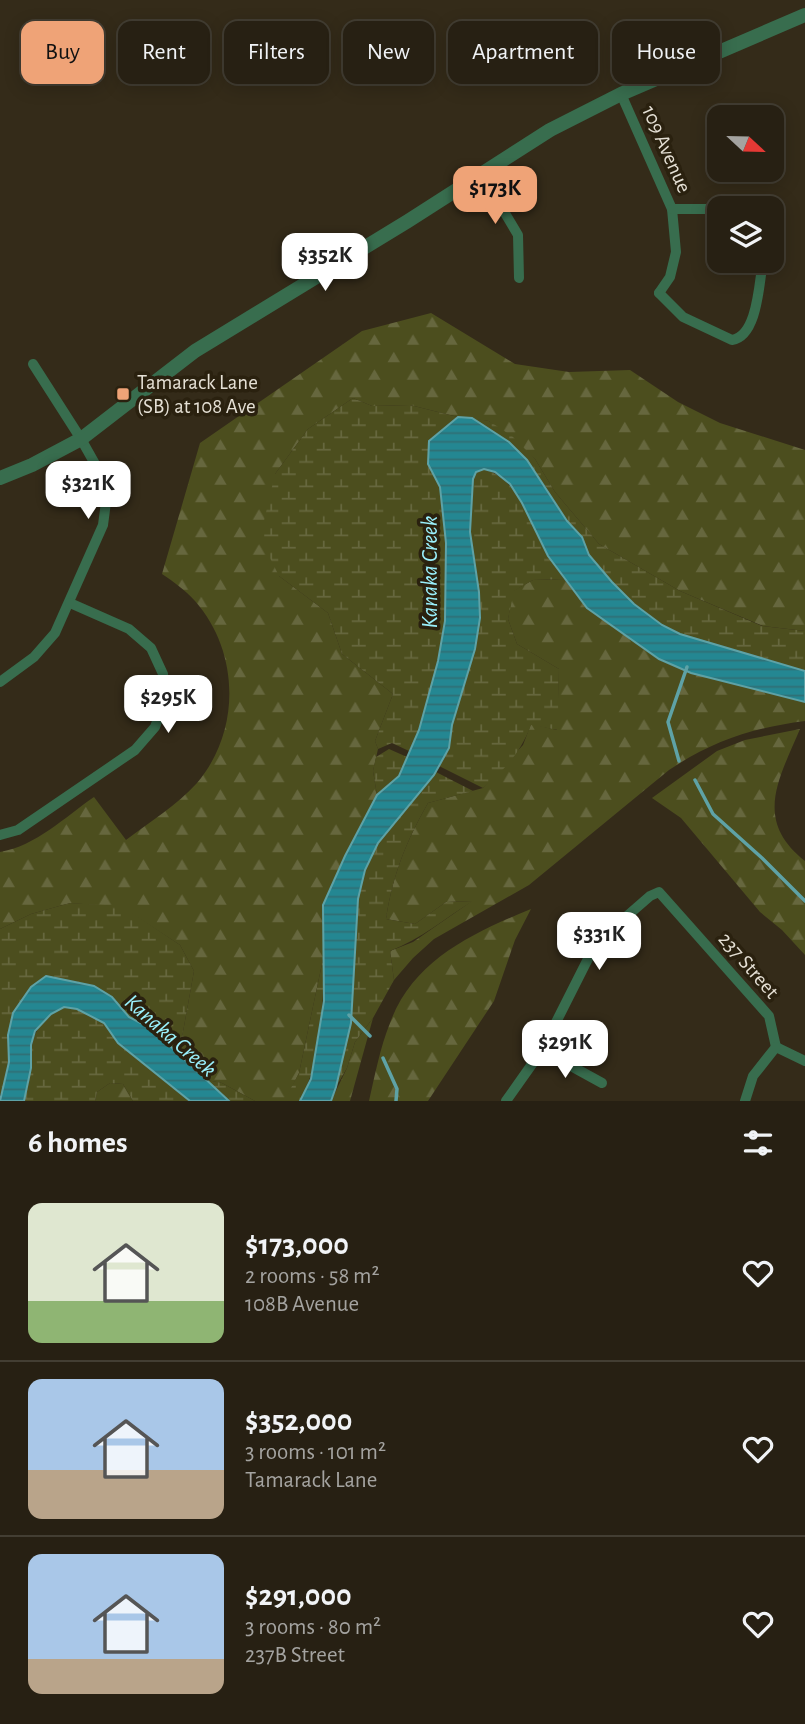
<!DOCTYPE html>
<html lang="en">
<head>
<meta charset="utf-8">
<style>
	:root { --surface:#272013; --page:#2f281c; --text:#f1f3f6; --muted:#a4a3a0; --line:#433e33; --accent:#efa377 }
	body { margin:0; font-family:"Alegreya Sans",sans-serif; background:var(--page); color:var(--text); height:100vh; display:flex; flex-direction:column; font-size:26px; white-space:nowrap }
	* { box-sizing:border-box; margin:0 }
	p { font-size:23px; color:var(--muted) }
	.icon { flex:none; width:38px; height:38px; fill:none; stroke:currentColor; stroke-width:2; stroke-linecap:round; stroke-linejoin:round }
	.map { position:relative; height:1101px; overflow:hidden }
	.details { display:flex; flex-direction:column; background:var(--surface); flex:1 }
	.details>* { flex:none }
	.top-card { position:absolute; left:21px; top:21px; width:763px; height:63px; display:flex; gap:14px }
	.needle { width:46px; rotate:112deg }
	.buttons { position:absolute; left:707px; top:105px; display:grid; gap:14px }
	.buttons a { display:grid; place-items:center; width:77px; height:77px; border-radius:14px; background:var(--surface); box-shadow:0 4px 18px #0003,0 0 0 2px var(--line); font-size:35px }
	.price { position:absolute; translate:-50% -60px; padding:0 16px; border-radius:14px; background:#fff; color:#222; font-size:23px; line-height:46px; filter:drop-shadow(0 2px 4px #0008) }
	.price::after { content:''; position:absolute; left:50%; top:42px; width:21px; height:16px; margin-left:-10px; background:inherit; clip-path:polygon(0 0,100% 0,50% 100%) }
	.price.on { background:var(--accent); color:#111 }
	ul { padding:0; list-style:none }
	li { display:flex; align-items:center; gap:21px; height:175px; padding:0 28px }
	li+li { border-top:2px solid var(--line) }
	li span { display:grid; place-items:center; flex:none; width:196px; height:140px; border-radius:14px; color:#555 }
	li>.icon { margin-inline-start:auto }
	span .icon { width:84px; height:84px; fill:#fffc; stroke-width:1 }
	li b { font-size:30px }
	h2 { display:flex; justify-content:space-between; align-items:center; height:84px; padding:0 28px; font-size:30px }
	.tag { padding:0 24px; border-radius:14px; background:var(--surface); box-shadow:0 4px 18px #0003,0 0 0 2px var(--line); font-size:24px; line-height:63px }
	.tag.on { background:var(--accent); color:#111 }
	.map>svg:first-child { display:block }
</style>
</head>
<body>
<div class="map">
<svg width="805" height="1101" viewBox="0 0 805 1101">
	<defs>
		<pattern id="forest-firs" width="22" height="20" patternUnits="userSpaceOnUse" patternTransform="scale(1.75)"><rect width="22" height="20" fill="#4c4e1e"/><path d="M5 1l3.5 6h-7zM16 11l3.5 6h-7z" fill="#66673e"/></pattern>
		<pattern id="wetland-marsh" width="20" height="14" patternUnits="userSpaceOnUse" patternTransform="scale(1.75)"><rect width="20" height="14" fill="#4c4e1e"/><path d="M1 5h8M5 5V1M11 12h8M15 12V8" fill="none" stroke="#66673e"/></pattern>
		<pattern id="water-rules" width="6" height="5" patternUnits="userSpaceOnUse" patternTransform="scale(1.75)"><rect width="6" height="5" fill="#248792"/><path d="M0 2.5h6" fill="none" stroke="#306f75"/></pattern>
	</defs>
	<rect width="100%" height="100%" fill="#342b19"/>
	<g fill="url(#forest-firs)">
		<path d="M431 313 515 364 569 372 630 370 678 402 720 423 805 450V631L763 626 680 591 599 544 555 492 535 459 489 421 458 417 410 405 372 406 353 398 308 429 275 474 279 576 328 613 342 654 393 694 375 741 378 749 373 771 377 795 345 856 324 905 323 959 299 1073 285 1101H255L222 1083 207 1080 179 1054 194 971 180 945 122 907 70 903 31 914 0 929V852C36 846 65 817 94 797L126 840C150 822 177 805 197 783 241 731 240 652 195 601 185 590 174 582 162 574L200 443 362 331Z"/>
		<path d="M564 579 587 608 659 660 691 673 805 702V721C752 728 714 740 669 770L529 885 434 939 413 958 394 980 390 951 413 942 472 901 446 902 415 924 386 919C393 874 406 842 428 803L483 788 523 745 531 724 557 730 559 669 517 644 508 619 513 591 533 580Z"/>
		<path d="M800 729C779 779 753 820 805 861V955L782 930 760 912 681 818 652 798 717 751 745 740Z"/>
		<path d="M531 909 515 940 494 1001 428 1101H369C375 1075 380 1048 390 1023 413 960 473 933 531 909Z"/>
		<path d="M373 1018 350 1101H331L347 1068 355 1042Z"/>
		<path d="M110 1083 123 1084 133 1101H95L97 1092Z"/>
	</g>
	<g fill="url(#wetland-marsh)">
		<path d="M353 398 372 406 410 405 458 417 429 442 428 464 440 487 446 543 445 621 438 661 419 730 409 751 392 743 378 749 375 741 393 694 342 654 328 613 279 576 260 538 275 474 308 429Z"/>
		<path d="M472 418 489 421 512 436 535 459 555 492 599 544 680 591 762 626 805 631V671L680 634 662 625 633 604 612 582 589 555 582 537 567 521 546 487 509 442Z"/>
		<path d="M484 469C522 481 530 525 548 556 553 564 559 571 564 579L533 580 514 591 508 619 517 644 559 669 558 730 531 725C521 752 505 769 483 788L439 766 449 748 452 725 475 649 480 618 479 592 470 532 473 479 476 472Z"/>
		<path d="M389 749 407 757 399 776 377 795 373 771 376 757Z"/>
		<path d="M436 772 473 791 428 803C406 842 393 874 386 919L415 924 446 902 473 901C445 918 421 939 390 951L394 980 373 1018 355 1042 347 1068 336 1087 351 1023 358 899 365 870 378 843Z"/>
		<path d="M70 903 122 906 180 945 194 971 179 1054 152 1029 129 1017 112 997 94 986 8 1035C9 1055 11 1077 0 1095V929L31 914Z"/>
		<path d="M323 959C324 1006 322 1059 300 1101H284L299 1073Z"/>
		<path d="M64 1007 77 1009 104 1023 118 1043 190 1101H133L123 1084 110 1083 97 1092 95 1101H24C38 1060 17 1031 64 1007Z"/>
		<path d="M207 1080 222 1083 255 1101H229Z"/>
	</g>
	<g fill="url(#water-rules)" stroke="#5ea2a6" stroke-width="2">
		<path d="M458 417 472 418 509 442 527 460 567 521 582 537 589 555 612 582 634 604 662 625 680 634 805 671V702L691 673 659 659 587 608 548 556 522 503 510 484 495 472 484 469 476 472 473 479 470 532 479 592 480 618 475 649 452 725 449 748 434 775 378 843 365 870 358 899 351 1023 336 1087 331 1101H300L311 1079 324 1001 323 905 345 856 377 795 399 776 419 730 438 661 445 621 446 543 440 487 428 464 429 441Z"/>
		<path d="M46 976 94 986 112 997 129 1017 152 1029 229 1101H190L118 1043 104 1023 77 1009 64 1007 51 1014 35 1031 31 1045V1068L24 1101H0L9 1062 8 1035 13 1013 31 987Z"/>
	</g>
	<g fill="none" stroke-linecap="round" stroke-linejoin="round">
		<g stroke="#5ea2a6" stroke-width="3.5">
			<path d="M679 761 668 722 687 667"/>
			<path d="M695 780 713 814 762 858 805 901"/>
			<path d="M349 1015 370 1036"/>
			<path d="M383 1058 397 1089 396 1101"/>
		</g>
		<g stroke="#386d4e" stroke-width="10">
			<path d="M621 94 672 209 676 252 670 277 659 293"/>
			<path d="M481 173 518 235 519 278"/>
			<path d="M730 208H748"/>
			<path d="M672 209H719"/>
			<path d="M659 293 683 317 732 340C758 336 759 282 763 261"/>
			<path d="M0 682 34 657 55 633 103 525 108 487 81 439 33 364"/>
			<path d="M0 835 18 830 135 750 155 727 163 705 165 694 163 674 151 648 129 629 70 603"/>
			<path d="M776 1047 805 1061"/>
			<path d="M542 1050 602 1083"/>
			<path d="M506 1101 542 1050 596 943 650 896 659 892 769 1016 776 1047"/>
			<path d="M745 1101 753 1076 776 1047"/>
		</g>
		<path stroke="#386d4e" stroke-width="14" d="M0 478 32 465 81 439 195 351 408 221 550 130 621 94 805 15"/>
	</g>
	<rect fill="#efa377" stroke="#2a210f" stroke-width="2.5" x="116" y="387" width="14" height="14" rx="3.5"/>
	<g text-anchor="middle" stroke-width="7" stroke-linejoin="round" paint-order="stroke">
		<g font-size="21" fill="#e5e0d5" stroke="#2a210f">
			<text transform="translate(667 149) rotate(66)" y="7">109 Avenue</text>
			<text transform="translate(749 965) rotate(49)" y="7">237 Street</text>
		</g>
		<g font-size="21" fill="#e5e0d5" stroke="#2a210f" text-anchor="start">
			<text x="137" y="389">Tamarack Lane<tspan x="137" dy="24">(SB) at 108 Ave</tspan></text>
		</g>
		<g font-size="23" font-style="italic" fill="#9af0fc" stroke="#2a210f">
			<text transform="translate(429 572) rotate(-90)" y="8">Kanaka Creek</text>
			<text transform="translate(171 1035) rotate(41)" y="8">Kanaka Creek</text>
		</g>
	</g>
</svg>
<div class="buttons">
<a><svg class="needle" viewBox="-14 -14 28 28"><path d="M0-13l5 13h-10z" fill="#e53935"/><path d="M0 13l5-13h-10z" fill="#a4a3a0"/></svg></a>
<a><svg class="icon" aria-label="layers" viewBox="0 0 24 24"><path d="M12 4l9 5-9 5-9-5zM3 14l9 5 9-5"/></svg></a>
</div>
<b class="price on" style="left:495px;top:226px">$173K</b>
<b class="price" style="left:325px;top:293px">$352K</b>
<b class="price" style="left:88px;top:521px">$321K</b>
<b class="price" style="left:168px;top:735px">$295K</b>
<b class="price" style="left:599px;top:972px">$331K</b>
<b class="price" style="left:565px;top:1080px">$291K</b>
<div class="top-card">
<a class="tag on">Buy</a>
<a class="tag">Rent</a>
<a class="tag">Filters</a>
<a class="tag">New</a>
<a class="tag">Apartment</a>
<a class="tag">House</a>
</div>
</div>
<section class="details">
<h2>6 homes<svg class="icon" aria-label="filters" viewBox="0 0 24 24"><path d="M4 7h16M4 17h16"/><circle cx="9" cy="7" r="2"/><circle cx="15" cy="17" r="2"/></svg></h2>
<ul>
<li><span style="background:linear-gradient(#dfe7d0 70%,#8fb573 0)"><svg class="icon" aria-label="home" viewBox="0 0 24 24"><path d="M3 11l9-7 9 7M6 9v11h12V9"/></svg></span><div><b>$173,000</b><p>2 rooms · 58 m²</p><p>108B Avenue</p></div><svg class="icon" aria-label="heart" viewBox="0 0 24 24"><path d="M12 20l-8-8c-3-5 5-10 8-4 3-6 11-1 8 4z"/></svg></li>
<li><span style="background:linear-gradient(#a9c7e8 65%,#b9a48a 0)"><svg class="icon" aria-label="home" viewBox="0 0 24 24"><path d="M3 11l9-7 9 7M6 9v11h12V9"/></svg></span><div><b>$352,000</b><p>3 rooms · 101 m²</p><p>Tamarack Lane</p></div><svg class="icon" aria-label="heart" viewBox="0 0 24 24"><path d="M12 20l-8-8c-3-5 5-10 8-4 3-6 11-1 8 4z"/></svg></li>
<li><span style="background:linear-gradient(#a9c7e8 75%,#b9a48a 0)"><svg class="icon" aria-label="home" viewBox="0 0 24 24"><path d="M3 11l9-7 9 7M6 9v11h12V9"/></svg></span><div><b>$291,000</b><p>3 rooms · 80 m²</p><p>237B Street</p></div><svg class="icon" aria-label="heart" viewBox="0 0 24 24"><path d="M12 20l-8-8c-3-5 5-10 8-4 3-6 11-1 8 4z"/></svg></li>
</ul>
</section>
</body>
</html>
